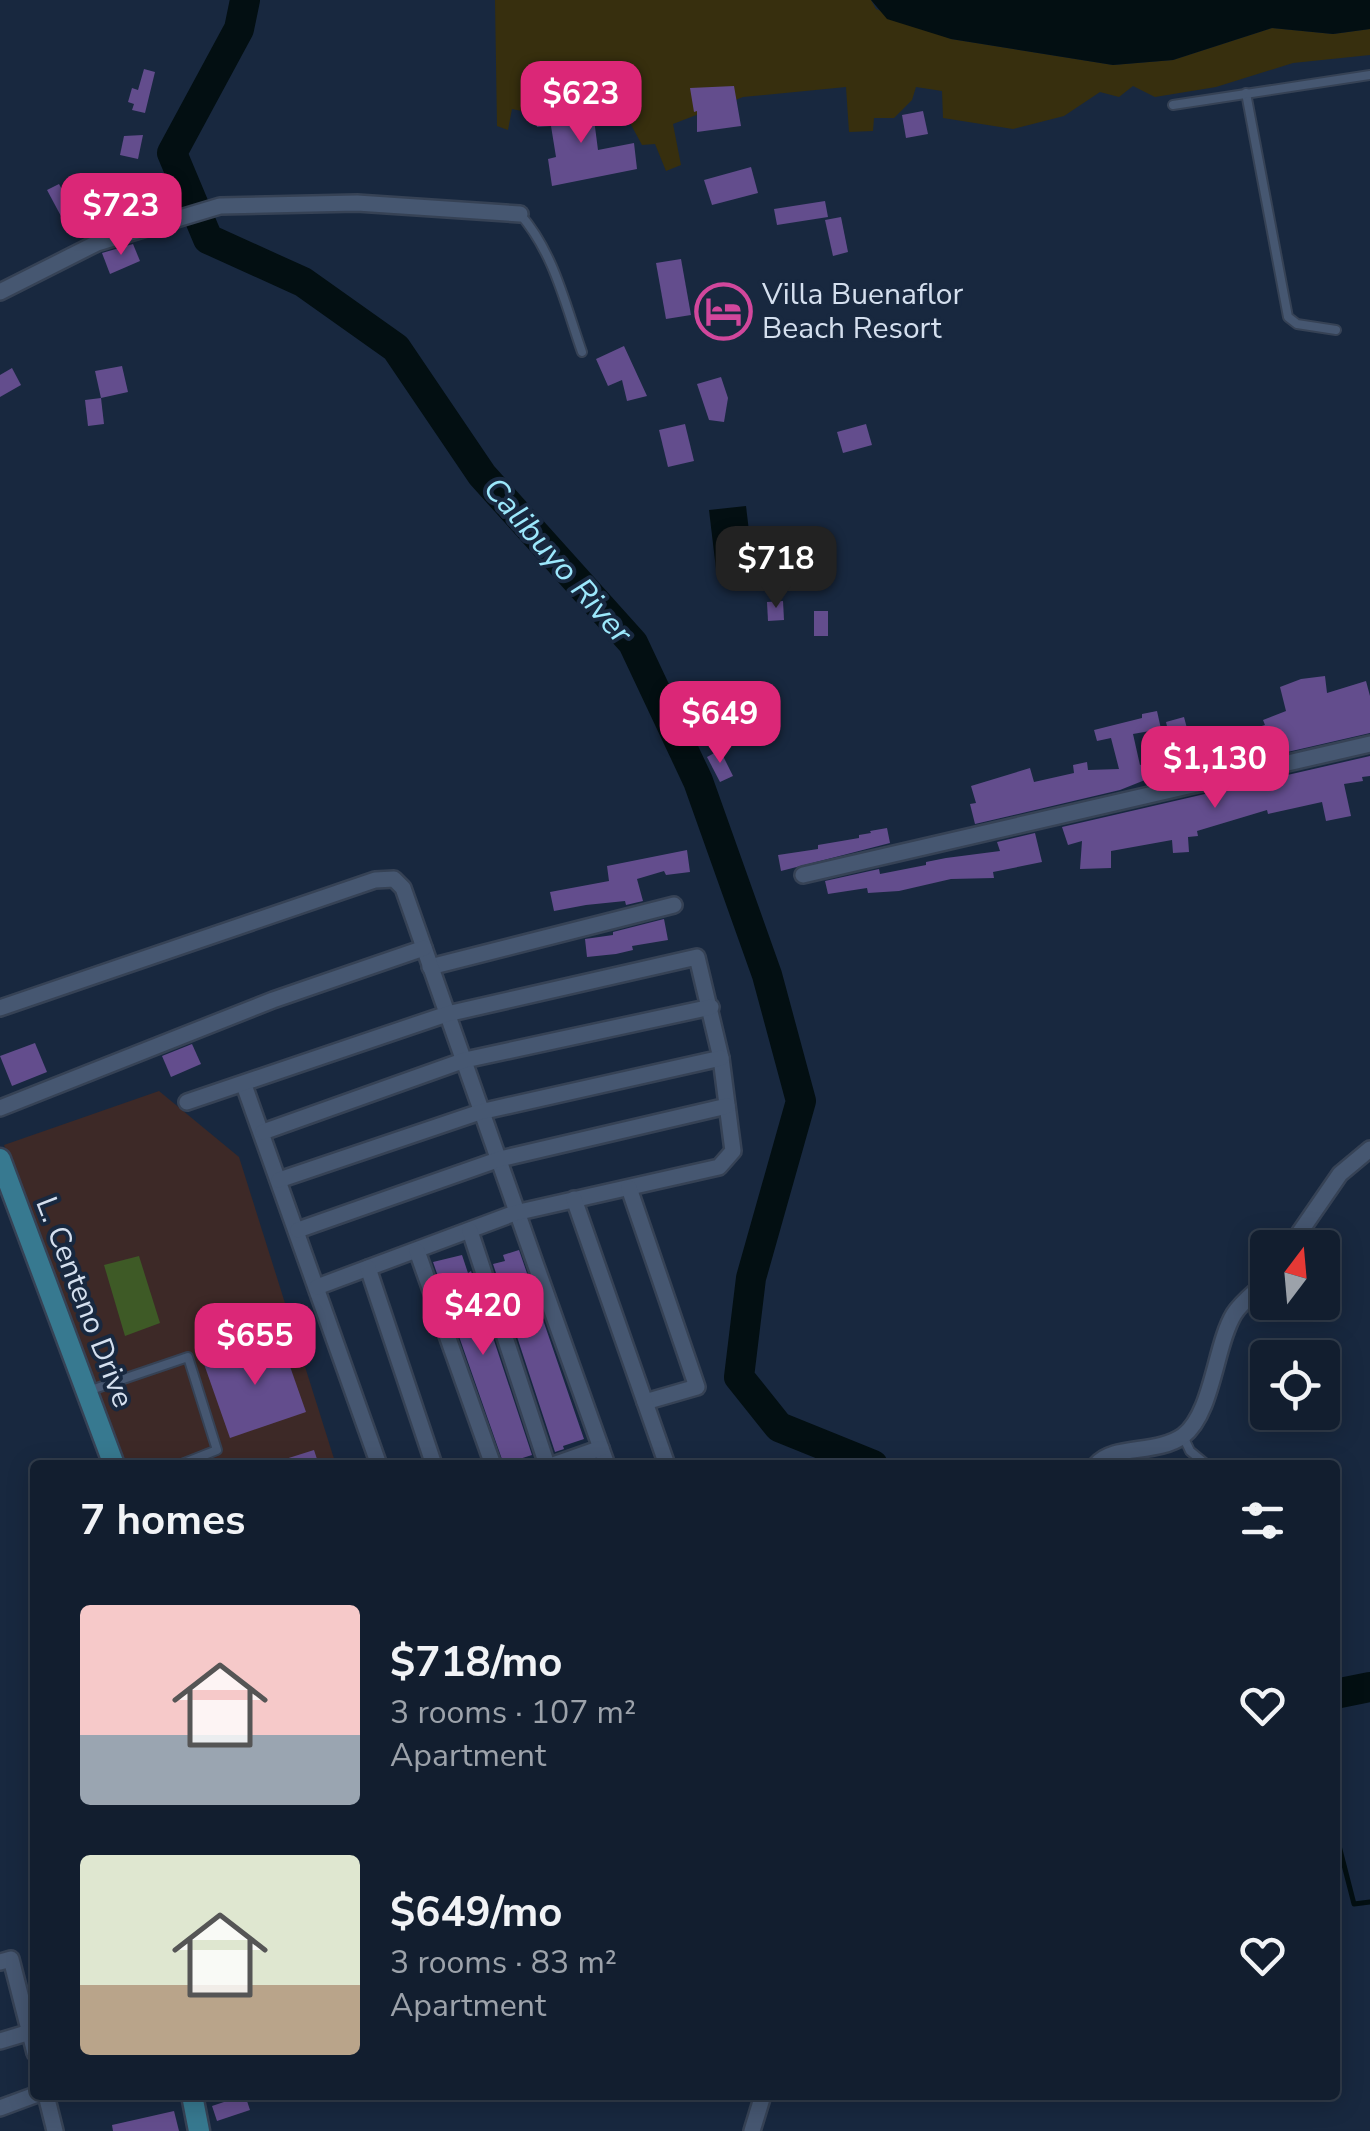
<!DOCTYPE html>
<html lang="en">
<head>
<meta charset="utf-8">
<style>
	:root { --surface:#121e2f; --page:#1f2b3b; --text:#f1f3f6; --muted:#9ca2aa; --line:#313c4b; --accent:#db2777 }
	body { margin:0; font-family:"Nunito Sans",sans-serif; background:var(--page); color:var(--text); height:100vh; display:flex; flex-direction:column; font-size:38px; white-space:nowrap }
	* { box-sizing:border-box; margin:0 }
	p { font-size:32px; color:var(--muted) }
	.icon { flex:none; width:55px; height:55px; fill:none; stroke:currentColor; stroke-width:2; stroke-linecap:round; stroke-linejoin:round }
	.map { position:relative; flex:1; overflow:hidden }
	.drawer { position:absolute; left:30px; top:1460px; width:1310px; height:640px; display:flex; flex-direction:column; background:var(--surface); border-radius:10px; box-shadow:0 5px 25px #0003,0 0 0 2px var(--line) }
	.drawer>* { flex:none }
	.needle { width:65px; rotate:16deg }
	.fabs { position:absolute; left:1250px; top:1230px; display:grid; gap:20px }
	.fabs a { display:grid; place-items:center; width:90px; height:90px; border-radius:10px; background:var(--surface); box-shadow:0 5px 25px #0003,0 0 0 2px var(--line); font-size:50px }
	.price { position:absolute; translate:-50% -85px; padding:0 22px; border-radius:20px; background:var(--accent); color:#fff; font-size:32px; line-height:65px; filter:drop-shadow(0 2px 5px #0008) }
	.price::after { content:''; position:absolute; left:50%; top:60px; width:30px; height:22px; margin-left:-15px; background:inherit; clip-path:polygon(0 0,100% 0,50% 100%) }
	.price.current { background:#222; color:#fff }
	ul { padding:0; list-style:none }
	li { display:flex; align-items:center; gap:30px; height:250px; padding:0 50px }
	li span { display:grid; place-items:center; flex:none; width:280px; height:200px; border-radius:10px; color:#555 }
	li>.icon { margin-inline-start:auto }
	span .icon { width:120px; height:120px; fill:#fffc; stroke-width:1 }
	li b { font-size:42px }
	h2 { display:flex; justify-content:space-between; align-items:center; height:120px; padding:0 50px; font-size:42px }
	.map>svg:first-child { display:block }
</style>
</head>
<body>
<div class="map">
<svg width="1370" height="2131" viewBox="0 0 1370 2131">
	<rect width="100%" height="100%" fill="#18283f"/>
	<path fill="#3d2927" d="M159 1091 239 1157 336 1465H118L4 1145Z"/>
	<path fill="#3e5a26" d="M139 1256 160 1323 125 1336 104 1265Z"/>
	<path fill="#372f0e" d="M495 0H871L876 9 951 39 1113 65 1173 60 1272 28 1333 34 1370 29V55L1293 63 1216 87 1155 97 1133 86 1119 97 1100 92 1064 116 1013 129 943 118 942 91 916 87 912 100 894 118H874L873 131 849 132 846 87 743 97 673 124 681 165 666 171 655 144 642 145 629 121H570L512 109 508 130 497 126Z"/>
	<g fill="#030f12">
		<path d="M871 0H1370V29L1333 34 1272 28 1173 60 1113 65 951 39 887 19Z"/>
		<path d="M746 506 753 565 716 569 709 510Z"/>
	</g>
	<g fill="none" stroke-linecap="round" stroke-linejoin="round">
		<path stroke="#030f12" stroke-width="5" d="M1335 1830 1354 1904 1370 1902"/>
		<g stroke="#030f12" stroke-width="30">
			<path d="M245 0 239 29 172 153 208 239 303 282 396 348 482 475 633 643 698 781 767 975 801 1101 751 1278 739 1377 779 1427 873 1465"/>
			<path d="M1335 1694 1370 1687"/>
		</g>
	</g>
	<g fill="#634d8d">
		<path d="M144 69 155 72 145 113 132 110 134 104 128 102 132 88 138 90Z"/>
		<path d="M734 86 741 126 697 132V111L694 112 690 88Z"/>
		<path d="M592 104 598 150 634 143 637 169 552 186 548 159 556 157 551 126 537 127 536 109Z"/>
		<path d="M923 111 928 134 906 138 902 115Z"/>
		<path d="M143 135 138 159 120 155 124 136Z"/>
		<path d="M751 167 758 193 712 205 704 180Z"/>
		<path d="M59 184 74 212 62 218 47 190Z"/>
		<path d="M825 201 828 217 777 225 774 209Z"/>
		<path d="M841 217 848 252 833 256 825 220Z"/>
		<path d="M133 244 140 261 110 274 102 253Z"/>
		<path d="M681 259 691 315 666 319 656 263Z"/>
		<path d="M624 346 647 396 627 401 622 380 608 386 596 359Z"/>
		<path d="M122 366 128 392 101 398 95 371Z"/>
		<path d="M12 368 21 385 0 397V375Z"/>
		<path d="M721 377 728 398 724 422 709 420 697 384Z"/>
		<path d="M101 398 104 424 88 426 85 400Z"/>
		<path d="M685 424 694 461 668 467 659 430Z"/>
		<path d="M866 424 872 445 843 453 837 432Z"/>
		<path d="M783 601 784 620 768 621 767 602Z"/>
		<rect x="814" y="611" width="14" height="25"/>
		<path d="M1325 676 1327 693 1366 681 1370 696V733L1179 777 1177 768 1144 777 1145 780 1120 790 975 824 970 804 976 803 971 786 1030 768 1034 782 1074 773 1073 765 1087 762 1088 770 1119 769 1111 738 1097 741 1094 730 1142 718V714L1157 711 1161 729 1133 734 1140 765 1174 756 1166 722 1184 717 1193 751 1224 748 1221 738 1265 725 1263 720 1286 711 1280 687 1301 679Z"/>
		<path d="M720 750 733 776 720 782 707 757Z"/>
		<path d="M1370 756V776L1362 777 1363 781 1344 784 1351 816 1326 821 1322 802 1268 814 1267 810 1197 831 1198 836 1188 837 1189 852 1173 853 1172 840 1111 851V868L1080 869 1082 841 1068 845 1062 827Z"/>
		<path d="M887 828 890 843 781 871 778 855 818 849V845L859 838V835L871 833 870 831Z"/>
		<path d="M1035 833 1042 862 993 872 994 878 951 879 899 891 868 893 867 888 828 894 825 881 879 869 880 874 926 865V862L946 858 1000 851 997 842Z"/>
		<path d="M687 850 690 872 666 875 664 871 637 879 643 901 626 905 625 901 586 905 554 911 550 892 609 881 607 866Z"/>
		<path d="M664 919 668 940 632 946 633 950 616 954 587 957 585 939 613 935V932Z"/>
		<path d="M35 1043 47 1072 12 1086 0 1056Z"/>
		<path d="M192 1044 201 1064 171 1077 162 1056Z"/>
		<path d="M519 1250 584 1439 563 1446 564 1449 555 1452 493 1264 505 1261 503 1255Z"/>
		<path d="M462 1255 468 1273 471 1271 532 1455 513 1461 514 1465H504L433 1262Z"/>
		<path d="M280 1338 306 1412 230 1438 204 1364Z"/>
		<path d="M314 1450 319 1465H276V1462Z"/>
		<path d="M245 2095 250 2110 217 2121 212 2106Z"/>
		<path d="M174 2111 179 2131H113L112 2125Z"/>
	</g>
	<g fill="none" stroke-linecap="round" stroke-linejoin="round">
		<defs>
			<g id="lane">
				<path d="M1246 93 1288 317 1297 324 1336 330"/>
				<path d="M1173 105 1370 75"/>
				<path d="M520 214C554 253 565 304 582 352"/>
				<path d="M88 1391 188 1357 217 1450 179 1465"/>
				<path d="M1183 1436 1190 1451 1207 1465"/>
			</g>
			<g id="street">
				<path d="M0 292 97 243 220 206 357 203 520 214"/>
				<path d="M803 875 1370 744"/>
				<path d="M430 967 674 905"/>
				<path d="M0 1008 375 880 394 879 403 888C471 1081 538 1273 607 1465"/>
				<path d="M244 1085 379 1465"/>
				<path d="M187 1102 447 1014 697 957 721 1058 733 1151 719 1167 515 1213 317 1287"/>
				<path d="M0 1108 273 1000 424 948"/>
				<path d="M263 1132 465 1060 711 1007"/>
				<path d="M279 1180 480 1112 721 1058"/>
				<path d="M629 1188 697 1387 645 1402"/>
				<path d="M574 1199 667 1465"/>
				<path d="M298 1230 500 1159 727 1106"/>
				<path d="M470 1231 547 1465"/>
				<path d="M1289 1248 1340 1174 1370 1149"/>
				<path d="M417 1251 493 1465"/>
				<path d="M368 1268 434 1465"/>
				<path d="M553 1465 601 1448"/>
				<path d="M1096 1465C1113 1444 1156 1455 1183 1436 1213 1413 1215 1345 1234 1314 1242 1301 1257 1291 1268 1280"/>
				<path d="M0 1962 11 1959 35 2053"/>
				<path d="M0 2041 30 2032"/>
				<path d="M46 2095 55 2131"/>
				<path d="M0 2108 35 2095"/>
				<path d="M752 2131 763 2095"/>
			</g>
			<g id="secondary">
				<path d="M0 1159 114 1465"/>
				<path d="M192 2095 199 2131"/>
			</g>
		</defs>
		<use href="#lane" stroke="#364255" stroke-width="12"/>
		<use href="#street" stroke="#364255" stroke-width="20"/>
		<use href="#secondary" stroke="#364255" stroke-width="25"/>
		<use href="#lane" stroke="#465771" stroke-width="8"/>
		<use href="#street" stroke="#465771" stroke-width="15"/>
		<use href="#secondary" stroke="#377990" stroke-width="20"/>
	</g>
	<defs>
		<symbol id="hotel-ring" viewBox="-11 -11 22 22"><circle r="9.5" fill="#18283f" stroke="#d1479c" stroke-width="1.5"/><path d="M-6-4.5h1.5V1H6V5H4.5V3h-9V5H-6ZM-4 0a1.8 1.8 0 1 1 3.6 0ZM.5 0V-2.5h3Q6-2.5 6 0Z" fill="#d1479c"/></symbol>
	</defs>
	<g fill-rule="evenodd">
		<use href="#hotel-ring" x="692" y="280" width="63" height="63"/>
	</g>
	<g text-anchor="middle" stroke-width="8" stroke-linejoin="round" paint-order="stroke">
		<g font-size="30" fill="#d4dfee" stroke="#18283f" text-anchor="start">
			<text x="762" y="304">Villa Buenaflor<tspan x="762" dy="34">Beach Resort</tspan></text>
		</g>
		<g font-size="30" fill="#d4dfee" stroke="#18283f">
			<text transform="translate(85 1302) rotate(69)" y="10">L. Centeno Drive</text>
		</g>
		<g font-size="32" font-style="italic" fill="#9ce8fc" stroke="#18283f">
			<text transform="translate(558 560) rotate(49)" y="11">Calibuyo River</text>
		</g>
	</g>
</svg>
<div class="fabs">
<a><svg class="needle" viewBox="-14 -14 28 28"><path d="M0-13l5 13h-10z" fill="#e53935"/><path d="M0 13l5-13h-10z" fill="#9ca2aa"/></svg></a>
<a><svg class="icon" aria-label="locate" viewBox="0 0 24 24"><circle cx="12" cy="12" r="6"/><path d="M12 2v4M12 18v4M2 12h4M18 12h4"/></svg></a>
</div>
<b class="price" style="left:581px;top:146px">$623</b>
<b class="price" style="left:121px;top:258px">$723</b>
<b class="price current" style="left:776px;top:611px">$718</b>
<b class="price" style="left:720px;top:766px">$649</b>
<b class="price" style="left:1215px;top:811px">$1,130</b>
<b class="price" style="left:483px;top:1358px">$420</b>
<b class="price" style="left:255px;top:1388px">$655</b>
<section class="drawer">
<h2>7 homes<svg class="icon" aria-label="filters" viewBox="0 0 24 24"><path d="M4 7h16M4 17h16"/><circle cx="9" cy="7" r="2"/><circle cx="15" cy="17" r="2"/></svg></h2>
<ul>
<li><span style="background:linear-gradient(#f6c9c9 65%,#9aa5b1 0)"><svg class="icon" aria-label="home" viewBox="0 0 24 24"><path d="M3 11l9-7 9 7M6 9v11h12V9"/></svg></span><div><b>$718/mo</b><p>3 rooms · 107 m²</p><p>Apartment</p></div><svg class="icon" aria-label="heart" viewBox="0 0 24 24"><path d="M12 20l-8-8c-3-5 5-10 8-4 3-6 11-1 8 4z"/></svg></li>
<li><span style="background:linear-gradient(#dfe7d0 65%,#b9a48a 0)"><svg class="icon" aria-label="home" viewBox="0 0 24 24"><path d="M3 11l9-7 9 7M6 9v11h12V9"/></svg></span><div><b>$649/mo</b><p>3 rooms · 83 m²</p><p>Apartment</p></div><svg class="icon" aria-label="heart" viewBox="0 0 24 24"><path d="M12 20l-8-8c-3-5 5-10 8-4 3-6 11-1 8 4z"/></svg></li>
</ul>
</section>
</div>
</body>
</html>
